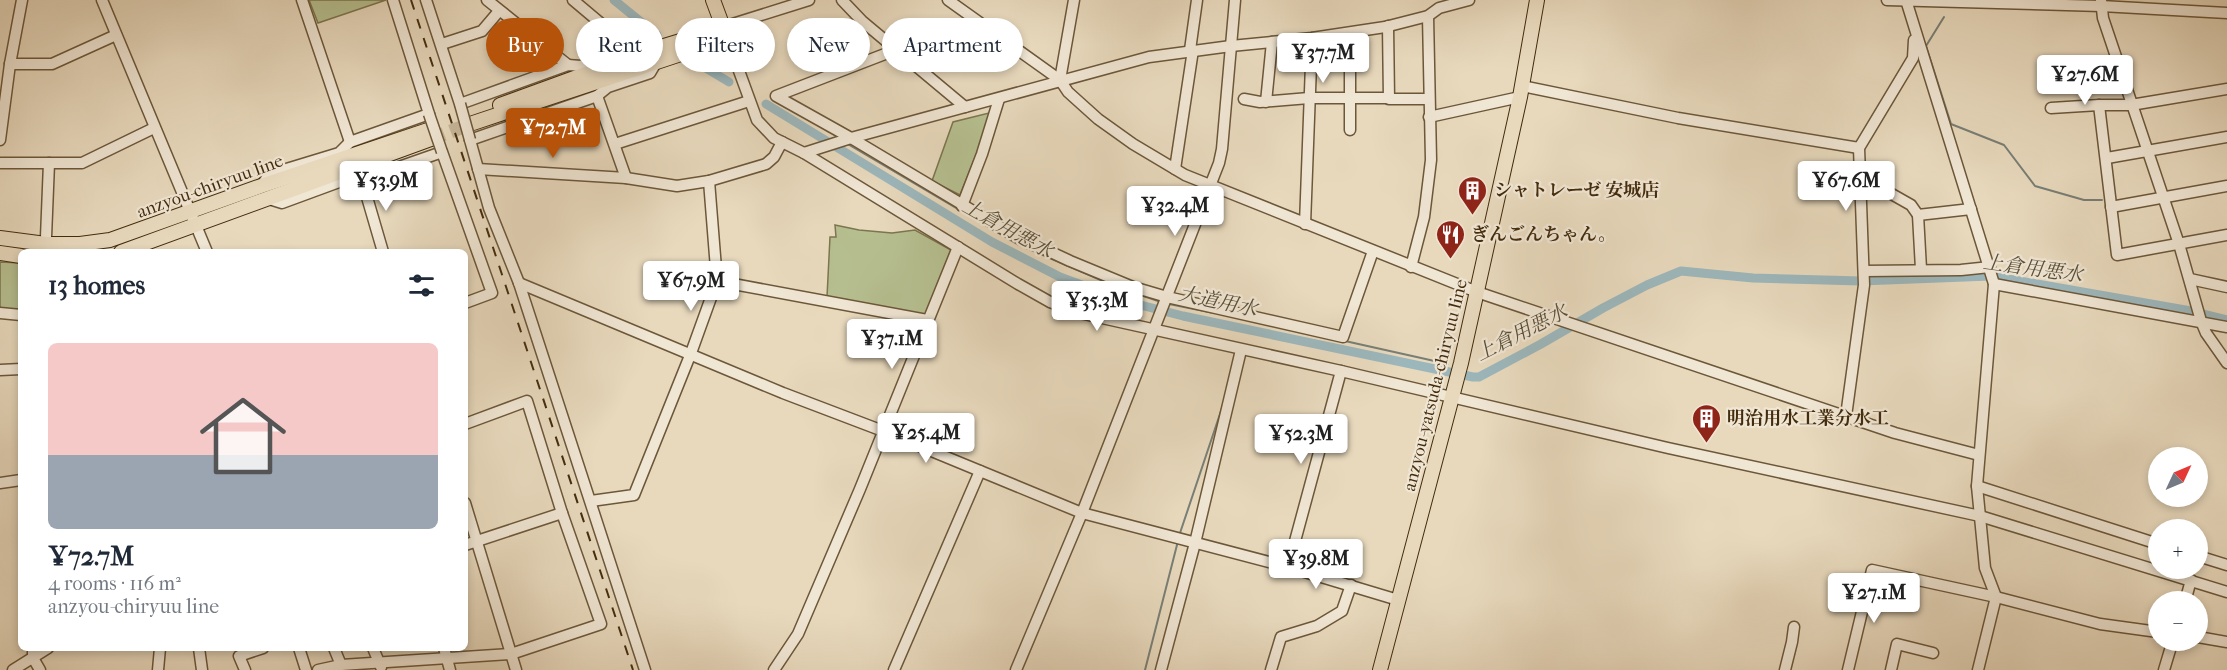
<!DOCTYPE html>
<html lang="en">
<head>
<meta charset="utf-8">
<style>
	:root { --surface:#fff; --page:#f6f6f7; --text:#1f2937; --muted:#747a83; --line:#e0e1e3; --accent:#b45309 }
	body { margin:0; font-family:"IM FELL French Canon","Noto Serif JP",serif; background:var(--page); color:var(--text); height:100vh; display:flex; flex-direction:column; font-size:22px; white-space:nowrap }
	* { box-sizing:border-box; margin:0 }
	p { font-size:20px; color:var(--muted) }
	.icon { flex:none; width:33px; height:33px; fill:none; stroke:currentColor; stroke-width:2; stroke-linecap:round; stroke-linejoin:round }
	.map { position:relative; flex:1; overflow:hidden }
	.side { position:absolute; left:18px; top:249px; width:450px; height:402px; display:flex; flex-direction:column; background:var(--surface); border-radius:9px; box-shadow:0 3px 9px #0003 }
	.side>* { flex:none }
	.banner { position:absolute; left:486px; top:18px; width:570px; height:54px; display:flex; gap:12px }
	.needle { width:39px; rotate:46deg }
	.fabs { position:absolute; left:2148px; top:447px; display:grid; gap:12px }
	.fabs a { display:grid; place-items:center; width:60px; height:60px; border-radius:50%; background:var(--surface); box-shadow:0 3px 9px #0003; font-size:30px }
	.price { position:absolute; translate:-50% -51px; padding:0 14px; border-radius:6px; background:#fff; color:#222; font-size:20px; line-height:39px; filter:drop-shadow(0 2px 3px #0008) }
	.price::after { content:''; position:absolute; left:50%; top:36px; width:18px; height:14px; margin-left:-9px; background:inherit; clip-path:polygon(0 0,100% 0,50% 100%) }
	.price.selected { background:var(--accent); color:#fff }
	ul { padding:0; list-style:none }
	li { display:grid; align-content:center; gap:12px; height:318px; padding:0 30px }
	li+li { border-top:2px solid var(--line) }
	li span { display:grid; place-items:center; height:186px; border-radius:9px; color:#555 }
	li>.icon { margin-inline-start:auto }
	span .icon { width:108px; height:108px; fill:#fffc; stroke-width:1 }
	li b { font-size:26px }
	h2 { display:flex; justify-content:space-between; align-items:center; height:72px; padding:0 30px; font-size:26px }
	.chip { padding:0 21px; border-radius:27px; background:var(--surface); box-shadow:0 3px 9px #0003; font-size:21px; line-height:54px }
	.chip.selected { background:var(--accent); color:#fff }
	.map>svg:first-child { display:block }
</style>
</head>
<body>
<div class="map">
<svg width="2227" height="670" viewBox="0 0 2227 670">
	<rect width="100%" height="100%" fill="#e8d9bd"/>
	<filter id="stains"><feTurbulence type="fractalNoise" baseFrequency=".00333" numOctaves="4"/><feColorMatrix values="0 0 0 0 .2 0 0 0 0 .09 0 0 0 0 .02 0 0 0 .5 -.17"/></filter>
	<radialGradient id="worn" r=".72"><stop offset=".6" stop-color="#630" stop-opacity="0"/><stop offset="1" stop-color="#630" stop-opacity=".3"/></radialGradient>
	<g fill="#b6bf90" stroke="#7c764e" stroke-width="1.5">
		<path d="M309 0H386L318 23Z"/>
		<path d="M993 112 960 195 932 181 953 122Z"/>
		<path d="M835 225 859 230 892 233 915 230 951 250 925 315 827 297 830 237H836Z"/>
		<path d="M0 262 21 263V313L0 311Z"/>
	</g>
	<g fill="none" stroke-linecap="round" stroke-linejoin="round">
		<g stroke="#787f76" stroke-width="2">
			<path d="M1944 17 1926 46 1951 124 2004 145 2035 186 2084 200H2102"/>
			<path d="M846 143 1017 244 1117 287 1161 302"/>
			<path d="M1169 304 1214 313"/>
			<path d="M1345 341 1448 364"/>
			<path d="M1179 536 1223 405"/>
			<path d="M1145 670 1178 541"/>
		</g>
		<g stroke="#9cb7bc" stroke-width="9">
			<path d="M614 0 657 35"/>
			<path d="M694 61 729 82"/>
			<path d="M766 104 992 242 1060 277 1125 301 1183 316 1473 377H1479L1541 344 1603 308 1647 285 1681 271 1753 278 1861 281 1991 276 2191 311 2227 320"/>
		</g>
		<path stroke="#c7b69a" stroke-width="14" stroke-dasharray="14 7" stroke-linecap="butt" d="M431 139 473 123"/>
		<defs>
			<g id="minor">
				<path d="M102 0 207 252"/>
				<path d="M302 0 350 142"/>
				<path d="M426 0 460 104 568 65 581 66 639 44H644L651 50"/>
				<path d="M487 0 568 65"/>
				<path d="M573 0 630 48"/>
				<path d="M809 0 723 27 757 120 774 138 804 153 1018 284 1050 302 1084 314 1341 371 1668 448 1980 516 2227 592"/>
				<path d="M842 0 862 21 965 107"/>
				<path d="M948 0 1060 80 1068 92 1098 119 1133 144 1185 175 1477 292 1895 433 1979 455"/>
				<path d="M1887 0 2101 6 2227 13"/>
				<path d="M1906 0 1994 284 1977 486 1985 568 1996 597 1978 670"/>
				<path d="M2101 0 2103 18 2179 244 2201 321 2206 333 2227 363"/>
				<path d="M1388 26 1389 99H1429"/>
				<path d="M1350 33V130"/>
				<path d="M442 44 482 31 499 11"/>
				<path d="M898 49 776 96 851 138 1010 233 1070 261 1133 287 1167 297 1343 337 1373 251"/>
				<path d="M1190 50 1197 0"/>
				<path d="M10 64H52L116 35"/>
				<path d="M1060 80 1074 0"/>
				<path d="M1522 86 1678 118 1859 148"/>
				<path d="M2227 89 2131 105H2099L2117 255 2227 235"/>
				<path d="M597 96 626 178"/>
				<path d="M1244 99 1260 102 1309 98H1389"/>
				<path d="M1266 102 1272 42"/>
				<path d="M2051 108 2099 105"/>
				<path d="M1429 117 1520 97"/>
				<path d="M0 140 10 64 22 0"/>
				<path d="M615 144 749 101"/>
				<path d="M804 153 851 138 1149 57 1231 46 1312 38 1385 27 1428 16 1439 8 1469 0"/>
				<path d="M2107 158 2227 137"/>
				<path d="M0 163H82L154 128"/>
				<path d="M478 169 626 178 677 186 709 181 766 164 774 157 782 142"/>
				<path d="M1175 169 1193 50"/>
				<path d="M1858 175 1911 205 1918 215 1971 209"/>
				<path d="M362 180 383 252"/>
				<path d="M261 186 270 174 339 153 350 142 429 114 393 0"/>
				<path d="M266 198 282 203 350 178 362 180 442 152 492 293 465 303"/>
				<path d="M962 206 982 154 999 99"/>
				<path d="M2111 207 2227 186"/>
				<path d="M1918 215 1921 269"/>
				<path d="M1305 224 1312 38"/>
				<path d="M46 237 49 163"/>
				<path d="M1411 267 1424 217 1431 160 1428 16"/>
				<path d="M1864 271 1961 270 1990 267"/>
				<path d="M2190 279 2227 287"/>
				<path d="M717 281 927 320"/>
				<path d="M519 283 783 393 883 431 1082 513 1288 567 1398 600"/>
				<path d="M1994 284 2227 327"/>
				<path d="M0 313 21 315"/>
				<path d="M0 370 21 369"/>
				<path d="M1846 416 1864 285 1859 148 1913 58 1914 40"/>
				<path d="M0 483 21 480"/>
				<path d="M1977 486 2158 544"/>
				<path d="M591 501 634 495 691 353 717 281 709 181"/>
				<path d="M465 503 516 670"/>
				<path d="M465 545 562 513"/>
				<path d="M2198 556 2227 565"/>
				<path d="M1288 567 1341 371"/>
				<path d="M2185 602 2191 580"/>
				<path d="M2198 637 2227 642"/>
				<path d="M33 648V658L40 670"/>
				<path d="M199 648 202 670"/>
				<path d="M299 648 306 670"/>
				<path d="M334 648 341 665"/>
				<path d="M373 648 381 667"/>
				<path d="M444 648 450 670"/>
				<path d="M13 670 48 648"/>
				<path d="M158 670 160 648"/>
				<path d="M245 670 239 656 263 648"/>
				<path d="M318 670 341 665 511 654 601 624 562 513 527 401 465 424"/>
				<path d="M645 670 519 283 489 208 470 140 597 96 608 87 650 73 657 61"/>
				<path d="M774 670 798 634 860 489 958 247"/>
				<path d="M894 670 980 471"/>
				<path d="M1016 670 1082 513 1219 163 1222 149 1235 0"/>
				<path d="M1161 670 1195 543 1241 350"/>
				<path d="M1271 670 1281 637 1317 626 1342 611 1351 585"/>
				<path d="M1785 670 1792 642 1794 627"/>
				<path d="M1848 670 1872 570 1996 597 2100 624 2158 632"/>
				<path d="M1891 670 1897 644 1933 653"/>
				<path d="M2164 670 2173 640"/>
			</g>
			<g id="major">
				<path d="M713 0 723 27"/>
				<path d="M500 105 651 50 723 28"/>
				<path d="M473 123 705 46 723 27"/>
				<path d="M0 238 46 244H80L110 240 261 186 428 130"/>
				<path d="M121 252 431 139"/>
				<path d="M0 253 21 256"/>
				<path d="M1380 670 1461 363 1520 97 1537 0"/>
			</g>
		</defs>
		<use href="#minor" stroke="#6c5739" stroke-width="13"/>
		<use href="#major" stroke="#432c0d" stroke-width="16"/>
		<use href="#minor" stroke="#f0e6d4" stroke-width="10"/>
		<use href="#major" stroke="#e8d9bd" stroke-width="14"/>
		<path stroke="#432c0d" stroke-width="2" stroke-dasharray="10 10" stroke-linecap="butt" d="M411 0 633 670"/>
		<defs>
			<g id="minor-bridge">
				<path d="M460 104 470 140"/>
				<path d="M429 114 442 152"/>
			</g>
		</defs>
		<use href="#minor-bridge" stroke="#6c5739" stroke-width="13" stroke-linecap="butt"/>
		<use href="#minor-bridge" stroke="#f0e6d4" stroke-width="10"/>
	</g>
	<defs>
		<symbol id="building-pin" viewBox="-11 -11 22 30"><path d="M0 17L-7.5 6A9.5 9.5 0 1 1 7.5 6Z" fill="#8f2418" stroke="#f0e6d4"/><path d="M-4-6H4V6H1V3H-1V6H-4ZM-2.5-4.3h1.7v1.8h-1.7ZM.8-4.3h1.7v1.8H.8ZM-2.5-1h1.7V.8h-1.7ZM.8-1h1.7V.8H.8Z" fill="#fff"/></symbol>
		<symbol id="restaurant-pin" viewBox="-11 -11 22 30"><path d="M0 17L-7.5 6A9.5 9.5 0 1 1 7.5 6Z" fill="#8f2418" stroke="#f0e6d4"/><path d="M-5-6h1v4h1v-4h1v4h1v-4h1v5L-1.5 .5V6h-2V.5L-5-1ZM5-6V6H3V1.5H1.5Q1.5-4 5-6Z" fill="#fff"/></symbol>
	</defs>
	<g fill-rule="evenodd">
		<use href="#building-pin" x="1456" y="174" width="33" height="45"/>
		<use href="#restaurant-pin" x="1434" y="218" width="33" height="45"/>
		<use href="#building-pin" x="1690" y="402" width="33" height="45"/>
	</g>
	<g text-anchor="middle" stroke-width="4.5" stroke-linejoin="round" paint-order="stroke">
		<g font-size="18" fill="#432c0d" stroke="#f0e6d4">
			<text transform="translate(210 186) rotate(-20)" y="6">anzyou-chiryuu line</text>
			<text transform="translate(1435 385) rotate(-76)" y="6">anzyou-yatsuda-chiryuu line</text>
		</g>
		<g font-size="18" font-weight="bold" fill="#432c0d" stroke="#f0e6d4" text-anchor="start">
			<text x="1494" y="196">シャトレーゼ 安城店</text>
			<text x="1471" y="240">ぎんごんちゃん。</text>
			<text x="1727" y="424">明治用水工業分水工</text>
		</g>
		<g font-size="20" font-style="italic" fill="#594f39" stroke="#f0e6d4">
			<text transform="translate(1008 228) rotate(29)" y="7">上倉用悪水</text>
			<text transform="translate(2033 268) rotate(8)" y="7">上倉用悪水</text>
			<text transform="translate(1218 301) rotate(12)" y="7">大道用水</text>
			<text transform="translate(1521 332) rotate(-27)" y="7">上倉用悪水</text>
		</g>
	</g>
	<rect width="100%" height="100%" filter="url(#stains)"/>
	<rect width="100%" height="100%" fill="url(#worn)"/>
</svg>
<div class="fabs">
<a><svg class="needle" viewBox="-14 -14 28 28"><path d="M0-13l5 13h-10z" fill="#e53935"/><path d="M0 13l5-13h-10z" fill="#747a83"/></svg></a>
<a>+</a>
<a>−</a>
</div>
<b class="price" style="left:1323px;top:84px">¥37.7M</b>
<b class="price" style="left:2085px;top:106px">¥27.6M</b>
<b class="price selected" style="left:553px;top:159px">¥72.7M</b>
<b class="price" style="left:386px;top:212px">¥53.9M</b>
<b class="price" style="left:1846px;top:212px">¥67.6M</b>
<b class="price" style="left:1175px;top:237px">¥32.4M</b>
<b class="price" style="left:691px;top:312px">¥67.9M</b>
<b class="price" style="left:1097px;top:332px">¥35.3M</b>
<b class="price" style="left:892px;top:370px">¥37.1M</b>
<b class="price" style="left:926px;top:464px">¥25.4M</b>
<b class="price" style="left:1301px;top:465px">¥52.3M</b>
<b class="price" style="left:1316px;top:590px">¥39.8M</b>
<b class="price" style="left:1874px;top:624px">¥27.1M</b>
<div class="banner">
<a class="chip selected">Buy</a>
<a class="chip">Rent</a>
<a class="chip">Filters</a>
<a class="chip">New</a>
<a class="chip">Apartment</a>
</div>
<section class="side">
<h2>13 homes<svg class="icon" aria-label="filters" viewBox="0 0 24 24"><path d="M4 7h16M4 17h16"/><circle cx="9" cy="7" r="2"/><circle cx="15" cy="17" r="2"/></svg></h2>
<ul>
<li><span style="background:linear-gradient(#f6c9c9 60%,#9aa5b1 0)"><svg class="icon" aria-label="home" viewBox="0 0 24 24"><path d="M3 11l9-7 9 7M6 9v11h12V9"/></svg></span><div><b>¥72.7M</b><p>4 rooms · 116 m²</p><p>anzyou-chiryuu line</p></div></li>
</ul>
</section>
</div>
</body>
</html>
